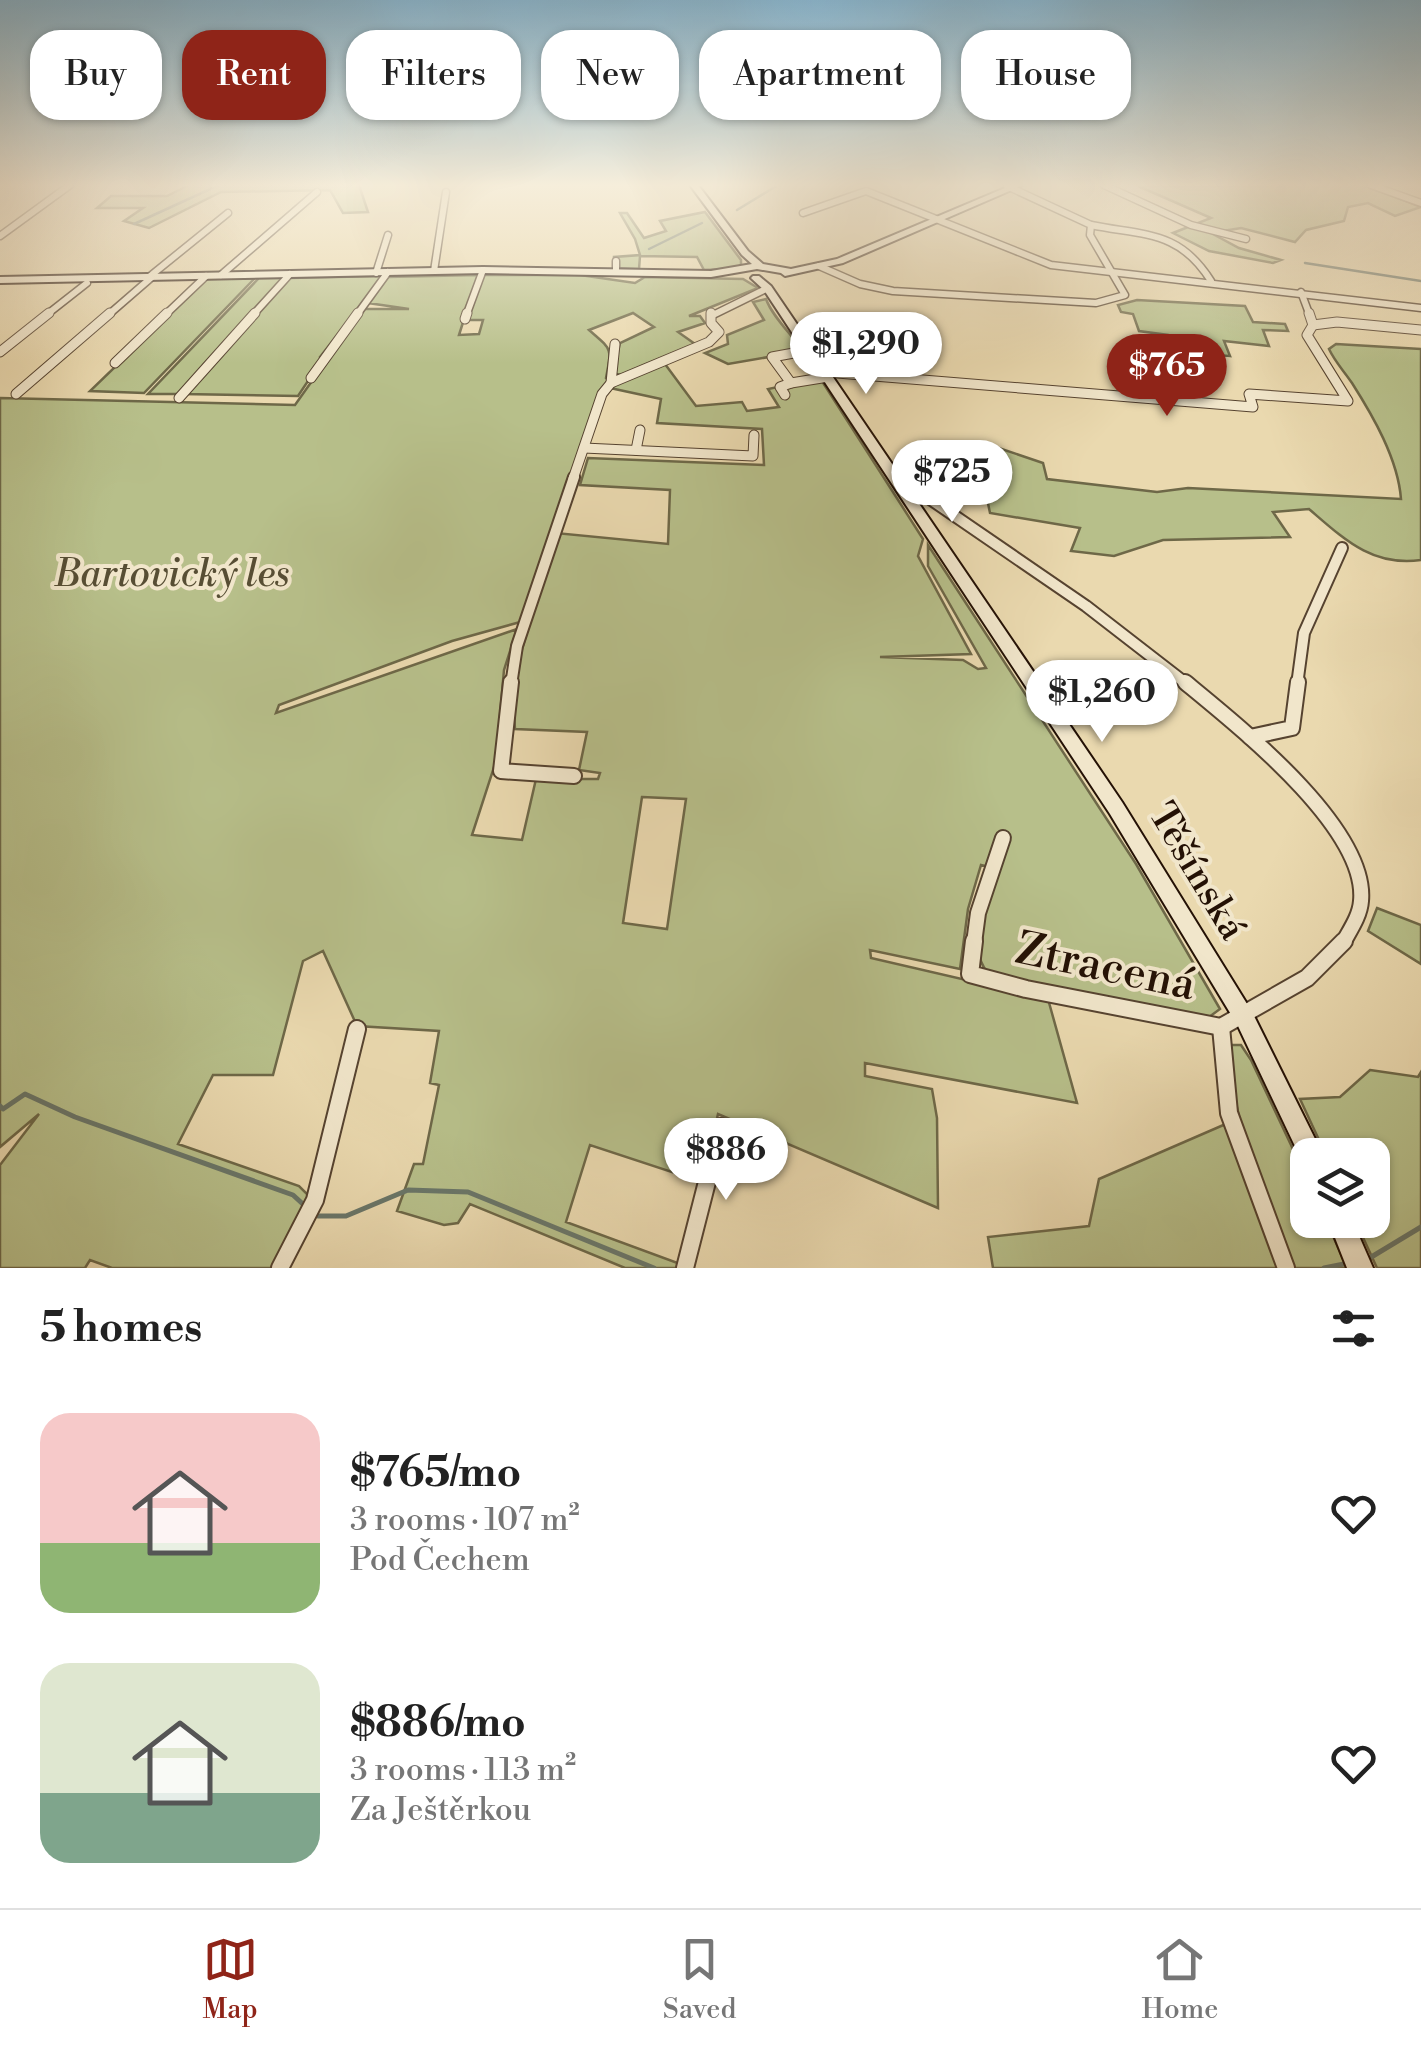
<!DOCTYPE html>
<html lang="en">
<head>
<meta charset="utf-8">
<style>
	:root { --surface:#fff; --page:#f6f6f6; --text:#222; --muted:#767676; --line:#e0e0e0; --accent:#8f2418 }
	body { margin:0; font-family:"Libre Bodoni",serif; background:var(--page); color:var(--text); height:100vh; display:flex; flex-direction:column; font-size:38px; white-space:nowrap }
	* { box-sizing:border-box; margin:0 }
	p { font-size:32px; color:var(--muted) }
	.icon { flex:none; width:55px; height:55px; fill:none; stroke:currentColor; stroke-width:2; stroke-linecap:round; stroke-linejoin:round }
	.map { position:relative; height:1268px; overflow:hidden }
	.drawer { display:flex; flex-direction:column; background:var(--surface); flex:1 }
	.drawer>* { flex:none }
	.hud { position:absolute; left:30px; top:30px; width:1362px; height:90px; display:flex; gap:20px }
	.buttons { position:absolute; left:1290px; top:1138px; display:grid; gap:20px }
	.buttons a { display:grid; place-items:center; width:100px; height:100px; border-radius:20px; background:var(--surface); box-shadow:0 2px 8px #0004; font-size:50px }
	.price { position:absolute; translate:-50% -85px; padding:0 22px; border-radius:35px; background:#fff; color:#222; font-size:32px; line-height:65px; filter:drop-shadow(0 2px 5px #0008) }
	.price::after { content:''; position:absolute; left:50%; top:60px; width:30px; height:22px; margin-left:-15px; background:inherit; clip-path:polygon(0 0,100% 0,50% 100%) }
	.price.on { background:var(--accent); color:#fff }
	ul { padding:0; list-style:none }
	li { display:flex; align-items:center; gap:30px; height:250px; padding:0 40px }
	li span { display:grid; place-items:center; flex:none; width:280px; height:200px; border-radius:30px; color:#555 }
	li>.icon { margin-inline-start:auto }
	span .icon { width:120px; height:120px; fill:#fffc; stroke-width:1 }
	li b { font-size:42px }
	h2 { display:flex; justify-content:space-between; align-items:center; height:120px; padding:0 40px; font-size:42px }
	.tag { padding:0 35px; border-radius:30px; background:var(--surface); box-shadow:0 2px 8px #0004; font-size:35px; line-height:90px }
	.tag.on { background:var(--accent); color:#fff }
	.dock { display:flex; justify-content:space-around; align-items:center; height:140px; border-top:2px solid var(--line); background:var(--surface); font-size:28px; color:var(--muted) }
	.dock a { display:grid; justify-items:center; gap:5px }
	.dock .on { color:var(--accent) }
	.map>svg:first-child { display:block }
</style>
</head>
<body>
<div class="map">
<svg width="1421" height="1268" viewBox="0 0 1421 1268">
	<rect width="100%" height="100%" fill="#ead9af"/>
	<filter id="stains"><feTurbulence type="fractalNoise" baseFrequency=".002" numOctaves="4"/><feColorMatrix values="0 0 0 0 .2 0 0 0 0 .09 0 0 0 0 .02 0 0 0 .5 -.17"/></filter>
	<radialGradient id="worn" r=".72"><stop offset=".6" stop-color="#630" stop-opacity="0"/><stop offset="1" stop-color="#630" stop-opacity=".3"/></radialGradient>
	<g fill="#b7bf8a" stroke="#6e6848" stroke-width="2.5" fill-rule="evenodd">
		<path d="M189 185H359L368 212 343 213 330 190 221 192 149 228 124 221 143 208H97L111 196H167Z"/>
		<path d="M1365 185 1421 207 1395 216 1368 203 1348 207 1344 221 1306 230 1295 242 1241 228 1211 233 1239 248 1281 260 1273 263 1209 251 1173 233 1211 218 1138 186Z"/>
		<path d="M705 212 741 260V268L704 270 697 257 640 256 639 269 614 268V257L640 255 635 239 620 213H627L644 238 666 231 660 221Z"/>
		<path d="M478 275 459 335 479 334 483 320H467L482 275H580L635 283 645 277 743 279 758 288 689 316H700L705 323 678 332 695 344 621 375 613 373 620 343 654 327 633 313 589 330C612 350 612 347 606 378L611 383 606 387 555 533 668 544 670 490 580 485 588 458 764 465 762 429 657 423 661 399 610 388 613 385 665 364 696 406 742 402 747 411 779 407 768 389 820 378 923 539 918 556 971 654 880 657 963 660 978 669 986 668 928 566V545L1136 864 1220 1009 1205 1020 989 974C965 951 988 897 994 868L981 865 968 909 960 969 870 950 871 958 1048 999 1077 1103 865 1063V1076L932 1089 937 1118 938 1208 718 1114 702 1182 590 1145 566 1222 683 1265 682 1268H625L470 1204 458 1223 444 1225 397 1211 414 1164H423L439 1085 430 1083 439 1031 357 1026 323 951 303 961 273 1075H213L178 1144 299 1186 310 1197 272 1268H112L90 1260 85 1268H0V1165L39 1114 0 1147V398L295 405 363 309H409L368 303 387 277ZM531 619 512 683 515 729 587 732 579 770 600 773 598 779H536L522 840 472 835 496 761 504 670 517 629 276 713 279 705 452 641ZM642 797 686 799 667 929 623 923Z"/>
		<path d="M383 276 320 357 322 360 298 396 184 394 289 278Z"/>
		<path d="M255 278 144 393 90 391 206 279Z"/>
		<path d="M259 278H284L178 394H148Z"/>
		<path d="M766 299C772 316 792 335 803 351L728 364 705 353 728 344 727 335 764 320 753 302Z"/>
		<path d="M1137 300 1245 306 1253 322 1285 324 1288 331 1263 330 1269 346 1224 341 1230 356C1207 354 1181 357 1168 335L1139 331 1133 314 1121 312 1118 305Z"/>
		<path d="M1336 344 1421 349V560C1372 567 1344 539 1309 509L1273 512 1290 537 1163 540 1114 556 1071 551 1080 528 990 513 982 474 984 443 1043 463 1047 479 1157 492 1188 488 1401 499C1398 459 1373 416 1352 383 1344 371 1335 362 1329 349Z"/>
		<path d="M1377 908 1421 925V964L1368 931Z"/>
		<path d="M1229 1045H1241L1251 1060 1307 1179 1308 1220H1326L1347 1268H1291C1263 1194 1232 1124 1229 1045Z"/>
		<path d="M1370 1070 1418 1077 1421 1072V1268H1377L1355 1220H1372V1155H1326L1300 1099 1340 1097Z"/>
		<path d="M1228 1123 1281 1268H993L988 1237 1089 1226 1099 1179Z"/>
	</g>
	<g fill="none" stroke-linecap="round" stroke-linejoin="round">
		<g stroke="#6a7669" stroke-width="2.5">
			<path d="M737 210 778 185"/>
			<path d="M134 224 219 185"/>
			<path d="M649 249 702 223"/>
			<path d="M1305 263 1421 281"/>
		</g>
		<g stroke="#6a7669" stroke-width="5">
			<path d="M0 1106 3 1109 25 1094 75 1117 293 1195 305 1206"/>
			<path d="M318 1216H346L408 1190 468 1192 654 1268"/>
			<path d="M1368 1259 1421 1227"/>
			<path d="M1324 1268 1349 1263"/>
		</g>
		<defs>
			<g id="minor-far4">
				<path d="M1104 185 1191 225 1246 239"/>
				<path d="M1371 185 1421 203"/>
				<path d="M803 213 866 191 1051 265 1421 308"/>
				<path d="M1091 225C1145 236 1179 230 1211 281"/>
				<path d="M0 236 70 185"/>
				<path d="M616 261V272"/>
				<path d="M819 266 860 284 893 291 1096 303 1125 295 1090 235 1091 225 1007 186"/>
				<path d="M434 271 446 192"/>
				<path d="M376 273 388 235"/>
				<path d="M221 275 317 192"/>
				<path d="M149 277 228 213"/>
				<path d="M1301 292 1310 316"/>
				<path d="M45 316 87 283"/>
				<path d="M107 316 152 277"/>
				<path d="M164 316 206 276"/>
				<path d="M252 316 290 274"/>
				<path d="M356 316 388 272"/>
				<path d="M466 316 483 270"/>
				<path d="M711 316 768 288"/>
			</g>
			<g id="minor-far3">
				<path d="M465 319 467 313"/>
				<path d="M1313 325 1337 322 1421 330"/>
				<path d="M810 350 772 357 791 383 828 377"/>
				<path d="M0 352 49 313"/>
				<path d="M115 363 167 313"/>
				<path d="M825 372 1253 407 1249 394 1348 401 1307 335 1313 325 1309 313"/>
				<path d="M311 378 358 313"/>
				<path d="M611 383 615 344"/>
				<path d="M16 394 110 313"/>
				<path d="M785 395 780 387 791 383"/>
				<path d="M179 398 255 313"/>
				<path d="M584 448 753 456 754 435"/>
				<path d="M636 450 640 430"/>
				<path d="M894 474 902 479"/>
				<path d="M573 479 602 394 611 383 709 342 719 332 711 323V313"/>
			</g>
			<g id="minor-far2">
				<path d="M898 477 1086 606 1188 685"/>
				<path d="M511 685 517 646 574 477"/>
				<path d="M1297 685 1304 633 1342 548"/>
			</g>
			<g id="minor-far1">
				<path d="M511 682 501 771 574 776"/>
				<path d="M1185 682C1237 725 1368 828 1361 901 1360 916 1350 930 1343 943"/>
				<path d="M1250 737 1292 728 1298 682"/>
				<path d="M974 943 978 913 1003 838"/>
			</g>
			<g id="minor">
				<path d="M974 941 970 974 1026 989 1221 1027 1307 978 1344 941"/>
				<path d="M1221 1027 1229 1113 1286 1268"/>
				<path d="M280 1268 315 1200 357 1029"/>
				<path d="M685 1268 721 1127"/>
			</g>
			<g id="secondary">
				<path d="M690 185H698L748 251 763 264 791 269 837 259 1012 185H1023L843 263 785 276 781 273 757 269 711 277 483 273 0 283V277L483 267 711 271 752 264 742 255Z"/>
				<path d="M753 276H759L771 286 1122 802 1252 1012 1323 1155H1308V1165L1303 1163 1238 1026 1110 814 764 290 751 278Z"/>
				<path d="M1328 1220H1352L1373 1268H1347Z"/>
			</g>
		</defs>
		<use href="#minor-far4" stroke="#564330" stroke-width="9"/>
		<use href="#minor-far3" stroke="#564330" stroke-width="11"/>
		<use href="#minor-far2" stroke="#564330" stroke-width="14"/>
		<use href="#minor-far1" stroke="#564330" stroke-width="18"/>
		<use href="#minor" stroke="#564330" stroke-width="20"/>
		<use href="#secondary" stroke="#241105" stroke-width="4"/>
		<use href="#minor-far4" stroke="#f1e6cb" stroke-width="6"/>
		<use href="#minor-far3" stroke="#f1e6cb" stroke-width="9"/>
		<use href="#minor-far2" stroke="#f1e6cb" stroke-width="10"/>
		<use href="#minor-far1" stroke="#f1e6cb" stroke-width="14"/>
		<use href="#minor" stroke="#f1e6cb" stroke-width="16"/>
		<use href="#secondary" fill="#f1e6cb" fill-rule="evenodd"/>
	</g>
	<linearGradient id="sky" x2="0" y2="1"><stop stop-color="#88b6d0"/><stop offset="0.51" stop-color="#f6eedb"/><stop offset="1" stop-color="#f6eedb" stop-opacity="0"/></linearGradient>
	<rect width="1421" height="363" fill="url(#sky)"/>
	<g text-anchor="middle" stroke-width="8" stroke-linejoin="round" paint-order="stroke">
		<g font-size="38" font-style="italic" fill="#574e34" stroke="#f1e6cb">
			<text x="172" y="586">Bartovický les</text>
		</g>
		<g font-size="38" fill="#241105" stroke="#f1e6cb">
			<text transform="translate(1198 871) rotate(59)" y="13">Těšínská</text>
		</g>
		<g font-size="45" fill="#241105" stroke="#f1e6cb">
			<text transform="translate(1106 965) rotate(12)" y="16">Ztracená</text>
		</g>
	</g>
	<rect width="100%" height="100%" filter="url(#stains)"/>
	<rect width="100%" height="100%" fill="url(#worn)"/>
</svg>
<div class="buttons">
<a><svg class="icon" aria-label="layers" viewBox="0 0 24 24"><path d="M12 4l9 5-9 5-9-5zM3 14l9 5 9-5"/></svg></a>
</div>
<b class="price" style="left:866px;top:397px">$1,290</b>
<b class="price on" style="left:1167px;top:419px">$765</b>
<b class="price" style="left:952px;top:525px">$725</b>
<b class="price" style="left:1102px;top:745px">$1,260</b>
<b class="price" style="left:726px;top:1203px">$886</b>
<div class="hud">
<a class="tag">Buy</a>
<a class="tag on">Rent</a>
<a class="tag">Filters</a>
<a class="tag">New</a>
<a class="tag">Apartment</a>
<a class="tag">House</a>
</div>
</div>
<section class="drawer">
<h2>5 homes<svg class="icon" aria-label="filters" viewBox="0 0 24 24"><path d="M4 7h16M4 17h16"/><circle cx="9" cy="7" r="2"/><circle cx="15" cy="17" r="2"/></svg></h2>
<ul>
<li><span style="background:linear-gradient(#f6c9c9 65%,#8fb573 0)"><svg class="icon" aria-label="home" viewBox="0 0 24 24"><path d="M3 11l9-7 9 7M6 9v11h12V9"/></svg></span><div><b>$765/mo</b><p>3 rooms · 107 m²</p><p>Pod Čechem</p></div><svg class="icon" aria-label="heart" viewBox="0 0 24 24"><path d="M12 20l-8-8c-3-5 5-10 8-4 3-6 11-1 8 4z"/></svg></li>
<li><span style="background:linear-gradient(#dfe7d0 65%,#7fa58c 0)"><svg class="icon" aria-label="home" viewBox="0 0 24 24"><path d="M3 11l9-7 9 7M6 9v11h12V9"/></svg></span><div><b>$886/mo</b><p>3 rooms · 113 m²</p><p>Za Ještěrkou</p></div><svg class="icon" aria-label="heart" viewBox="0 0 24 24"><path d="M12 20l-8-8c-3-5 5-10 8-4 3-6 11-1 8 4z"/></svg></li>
</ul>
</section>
<nav class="dock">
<a class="on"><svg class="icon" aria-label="map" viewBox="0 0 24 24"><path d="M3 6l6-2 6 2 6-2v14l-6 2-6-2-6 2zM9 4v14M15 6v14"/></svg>Map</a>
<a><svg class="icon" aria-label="saved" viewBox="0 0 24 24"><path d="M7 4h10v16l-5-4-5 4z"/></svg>Saved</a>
<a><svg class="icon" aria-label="home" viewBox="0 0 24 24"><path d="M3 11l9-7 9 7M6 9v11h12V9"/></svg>Home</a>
</nav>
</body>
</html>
